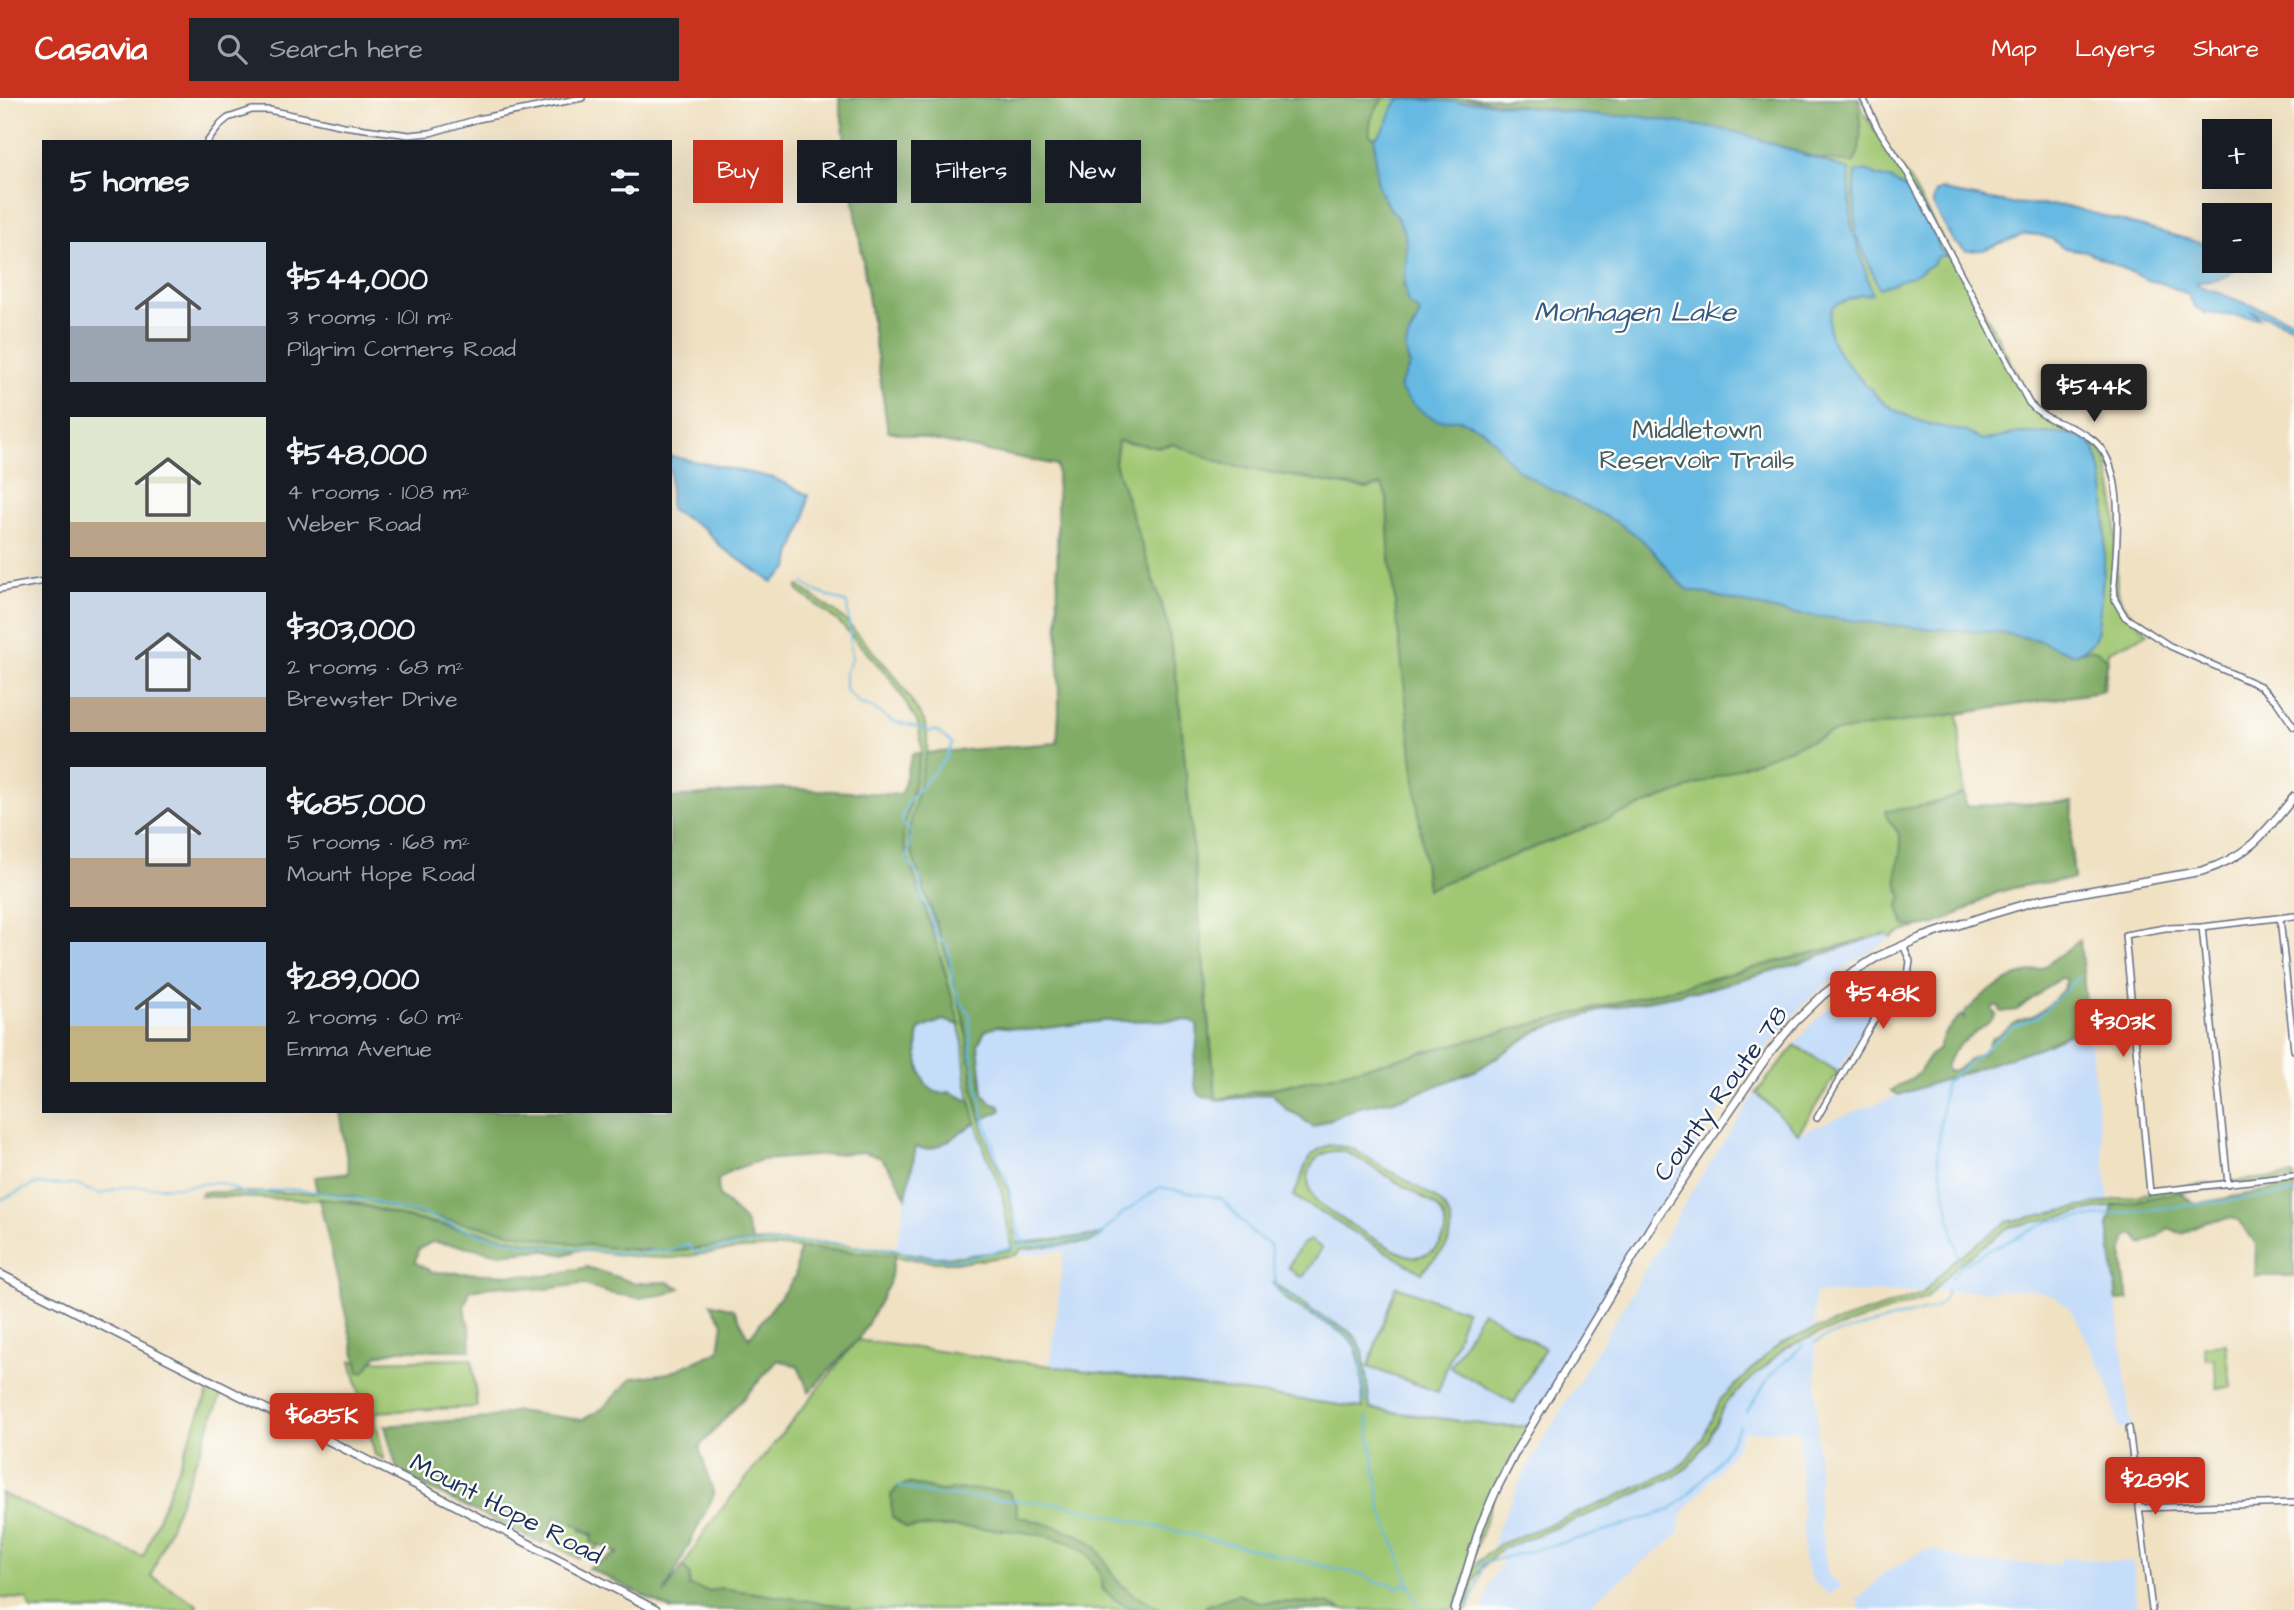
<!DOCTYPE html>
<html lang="en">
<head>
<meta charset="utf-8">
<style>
	:root { --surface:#171b24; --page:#20242c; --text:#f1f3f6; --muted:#9ea1a6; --accent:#c8321e }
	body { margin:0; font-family:"Architects Daughter",sans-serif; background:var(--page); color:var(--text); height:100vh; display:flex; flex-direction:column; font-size:26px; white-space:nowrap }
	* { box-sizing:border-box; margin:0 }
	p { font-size:23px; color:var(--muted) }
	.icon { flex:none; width:38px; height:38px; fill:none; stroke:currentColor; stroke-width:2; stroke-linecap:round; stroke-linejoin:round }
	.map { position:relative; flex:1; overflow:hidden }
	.drawer { position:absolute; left:42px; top:42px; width:630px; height:973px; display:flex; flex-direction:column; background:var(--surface); border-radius:0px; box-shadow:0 7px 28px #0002 }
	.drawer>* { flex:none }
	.hud { position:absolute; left:693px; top:42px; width:665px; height:63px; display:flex; gap:14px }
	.controls { position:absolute; left:2202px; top:21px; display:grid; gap:14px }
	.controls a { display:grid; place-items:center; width:70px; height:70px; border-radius:0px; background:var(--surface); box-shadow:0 7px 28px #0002; font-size:35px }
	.price { position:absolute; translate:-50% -60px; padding:0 16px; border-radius:7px; background:var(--accent); color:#fff; font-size:23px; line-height:46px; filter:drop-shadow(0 2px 4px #0008) }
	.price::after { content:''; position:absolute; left:50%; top:42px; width:21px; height:16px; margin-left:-10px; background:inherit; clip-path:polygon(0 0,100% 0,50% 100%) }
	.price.on { background:#222; color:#fff }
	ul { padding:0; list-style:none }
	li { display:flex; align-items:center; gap:21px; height:175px; padding:0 28px }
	li span { display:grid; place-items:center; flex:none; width:196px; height:140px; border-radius:0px; color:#555 }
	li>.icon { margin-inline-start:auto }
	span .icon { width:84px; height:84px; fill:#fffc; stroke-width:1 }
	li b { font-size:30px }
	h2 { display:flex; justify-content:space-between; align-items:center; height:84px; padding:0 28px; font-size:30px }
	.tag { padding:0 24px; border-radius:0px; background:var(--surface); box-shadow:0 7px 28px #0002; font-size:24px; line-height:63px }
	.tag.on { background:var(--accent); color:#fff }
	header { display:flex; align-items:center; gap:42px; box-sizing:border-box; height:98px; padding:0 35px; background:var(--accent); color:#fff }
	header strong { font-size:33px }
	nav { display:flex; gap:38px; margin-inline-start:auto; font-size:24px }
	.search { width:490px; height:63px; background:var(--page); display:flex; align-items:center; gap:18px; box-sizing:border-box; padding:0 24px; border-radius:0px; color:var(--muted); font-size:26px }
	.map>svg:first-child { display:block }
</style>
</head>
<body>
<header>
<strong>Casavia</strong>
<div class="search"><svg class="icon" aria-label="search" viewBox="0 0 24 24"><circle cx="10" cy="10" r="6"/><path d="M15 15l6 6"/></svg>Search here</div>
<nav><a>Map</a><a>Layers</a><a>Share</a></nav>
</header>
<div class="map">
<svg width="2294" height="1512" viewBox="0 0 2294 1512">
	<rect width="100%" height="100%" fill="#fdfcf7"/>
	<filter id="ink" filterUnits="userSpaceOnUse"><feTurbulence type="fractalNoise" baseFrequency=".0143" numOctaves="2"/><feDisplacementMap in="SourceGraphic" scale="14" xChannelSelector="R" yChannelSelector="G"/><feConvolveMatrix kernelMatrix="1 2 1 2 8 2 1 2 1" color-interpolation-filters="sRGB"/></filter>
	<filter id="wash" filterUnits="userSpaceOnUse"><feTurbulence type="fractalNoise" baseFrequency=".00686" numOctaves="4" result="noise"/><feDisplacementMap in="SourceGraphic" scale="28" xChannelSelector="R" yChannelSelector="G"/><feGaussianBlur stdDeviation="1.57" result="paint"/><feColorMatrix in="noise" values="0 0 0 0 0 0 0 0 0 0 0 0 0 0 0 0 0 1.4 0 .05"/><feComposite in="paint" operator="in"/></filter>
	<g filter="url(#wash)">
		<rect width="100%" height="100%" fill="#f0e1c3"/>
		<g fill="#c6ddf9">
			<path d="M1178 590 1216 1001 1330 978 1886 836 1891 840 1850 866 1804 905 1749 970 1714 1021 1531 1328H1497L1050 1268 1064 1153 949 1162 895 1157 918 1036 783 690 901 697 912 656 1056 645 1059 614Z"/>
			<path d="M1885 872 1893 889 1869 920 1838 974 1795 947 1808 929 1837 902Z"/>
			<path d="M2088 927 2109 1105 2113 1108 2108 1128 2131 1329 2119 1332 2108 1285 2078 1224 2068 1209 2055 1199 2033 1192 1814 1195 1819 1419 1828 1477 1842 1488 1829 1497 1813 1483 1804 1463 1799 1332 1743 1334 1736 1350 1681 1418 1680 1435 1590 1506 1595 1512H1483L1489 1486 1505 1459 1491 1454 1498 1429 1529 1366 1700 1080 1756 995 1798 1035 1917 990 2049 946Z"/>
			<path d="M1925 1452 1938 1453 1972 1465 2060 1466 2061 1459 2133 1465 2138 1512H1861L1856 1500 1861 1499 1885 1474Z"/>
		</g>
		<g fill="#a0c773" stroke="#5e7b68" stroke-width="2" fill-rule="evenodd">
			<path d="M839 0H1860L1863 14 1910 83 1988 221 2033 308 2050 323 2098 349 2106 359 2115 405 2117 491 2123 507 2148 536 2109 553 2104 593 1958 616 1965 708 2073 704 2071 749 2074 781C2051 784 2012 787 1992 797 1976 806 1961 816 1943 822 1926 829 1906 829 1891 840L1886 836 1330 978 1216 1002 1178 590 1058 551 1057 367 888 333Z"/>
			<path d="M799 488 843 520 896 579 924 623 927 636V652L908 737 916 769 951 871 969 944 972 979 977 1010 990 1051 1008 1093 1017 1145 1103 1137 1090 1144 1021 1151 1016 1157 965 1164H936L838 1152 783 1149 740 1151 672 1160 640 1159 548 1148 401 1118 351 1103 201 1098 203 1094 331 1095 352 1098 403 1113 582 1146 640 1153 672 1154 740 1145 782 1144 838 1146 937 1159 964 1158 1012 1152 1002 1094 985 1053 972 1012 966 980 963 945 945 872 904 747 903 737 922 651 918 625 892 582 839 524 798 493 797 490Z"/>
			<path d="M1795 947 1838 974 1798 1035 1756 995Z"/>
			<path d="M1330 1047 1351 1050 1434 1099C1451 1112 1457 1132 1445 1150 1437 1160 1429 1163 1422 1175L1293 1098C1307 1076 1300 1056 1330 1047ZM1333 1053H1343L1352 1057 1435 1107C1443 1115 1448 1126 1444 1138 1440 1152 1424 1161 1410 1158 1396 1156 1327 1113 1315 1102 1302 1082 1308 1058 1333 1053Z"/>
			<path d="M2294 1077V1082L2179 1094 2009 1129 1955 1169 1925 1201 1810 1239 1785 1250 1726 1304 1707 1343 1688 1369 1675 1378 1609 1408 1502 1451 1484 1467 1477 1477 1472 1487 1468 1512H1462L1467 1485 1472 1474 1479 1463 1500 1446 1607 1403 1673 1373 1684 1365 1703 1340 1721 1301 1770 1254 1782 1245 1808 1234 1922 1196 1951 1165 2007 1124 2179 1089Z"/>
			<path d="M1310 1142 1322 1150 1304 1178 1300 1179 1288 1169 1301 1147Z"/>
			<path d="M1274 1185 1316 1215 1347 1232 1356 1240 1363 1253 1370 1311 1497 1328H1531L1501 1378 1454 1512H672L659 1506 709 1427 857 1242 1363 1310C1362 1292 1363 1259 1353 1245 1340 1227 1281 1208 1274 1185Z"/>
			<path d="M1396 1188 1466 1213 1438 1294 1368 1269Z"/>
			<path d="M1482 1213 1545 1250 1514 1305 1450 1269Z"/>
			<path d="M2226 1246 2231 1289 2217 1290 2214 1261H2206L2204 1248Z"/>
			<path d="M472 1261 477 1309 374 1314 384 1361 375 1357 351 1263Z"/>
			<path d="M210 1289 222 1295 151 1478 196 1506 198 1512H31L27 1501 0 1500V1395L143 1459Z"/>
			<path d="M546 1406 584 1424 580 1432 607 1445 578 1460 531 1436Z"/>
		</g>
		<g fill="#80ac65" stroke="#4e6e62" stroke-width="2" fill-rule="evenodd">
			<path d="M839 0H1384C1375 12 1368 21 1370 37L1375 40C1376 61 1376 85 1386 105 1390 113 1399 119 1403 127 1410 141 1409 172 1403 187L1420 216C1419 220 1416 223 1414 227 1408 235 1406 258 1410 267L1399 289 1413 306 1419 308C1433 327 1445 317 1462 323 1468 324 1477 328 1482 331 1497 341 1503 360 1518 371 1555 397 1600 411 1635 436 1656 451 1668 475 1686 491L1787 515 1919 530 1999 534 2038 542 2072 556C2090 550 2093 548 2108 561L2100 594 1830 635 1427 791 1389 451 1387 400 1382 387 1367 391 1227 367 1173 346 1160 349 1118 343 1115 365 1167 524 1178 590 1216 1002 1330 978 1870 840 1796 866 1697 894 1688 892 1678 897 1608 910 1539 932 1477 972 1407 999 1356 1010 1313 1029 1298 1017 1288 1013 1272 995C1255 997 1208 1009 1197 993 1194 987 1194 977 1194 971 1195 956 1199 942 1197 927L1190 922 1103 923 1031 932 997 928 985 933 978 946 983 995 991 1005 1000 1008 1001 1013 981 1022 974 996 965 926 943 845 909 747 908 737 926 655 1057 645 1059 614 1057 367 888 333Z"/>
			<path d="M1463 0H1858C1858 20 1866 48 1853 65L1820 61 1737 34 1636 18H1601Z"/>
			<path d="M921 655 903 736 904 747 937 847 960 927 943 922 920 931C913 952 919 1003 950 994L970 1003 976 1024C959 1035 936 1057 916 1049L906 1099 894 1076 881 1060 864 1054 762 1062 732 1072 718 1082 719 1098 744 1122 753 1145 671 1153 613 1150 549 1142 403 1113 352 1098 317 1094 314 1079 349 1075 339 1013H670V700L783 690 901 697 912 656Z"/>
			<path d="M1964 695 1965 708 2073 704 2071 749 2074 781C2051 784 2013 787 1994 796 1966 809 1936 836 1904 827L1898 809 1902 799C1889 774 1906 754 1899 737 1896 728 1886 724 1885 713 1913 710 1938 706 1964 695Z"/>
			<path d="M2080 842 2088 927 2049 946 1899 997 1891 993 1918 976 1931 956 1938 952 1944 936 1961 917 1964 921V915L1988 893 2015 879 2042 870ZM2060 880 2067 881 2064 890 2054 902 2035 918 2018 923 1992 941 1984 954 1968 962 1959 970 1949 974 1946 971C1951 943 1980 937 1996 917L1992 911 1994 908H1999L2001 914 2017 912Z"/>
			<path d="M2294 1087V1178H2255L2256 1146 2238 1122 2231 1120 2208 1123 2182 1136 2169 1130 2157 1139 2142 1146 2134 1136C2129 1138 2127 1137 2125 1143 2120 1155 2125 1190 2129 1202L2117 1203 2108 1128 2113 1108 2179 1094 2196 1106Z"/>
			<path d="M319 1101C349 1101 375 1112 404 1119 462 1132 522 1145 581 1151L565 1157 542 1152 500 1156 469 1149 432 1144 418 1152 415 1164 432 1174 545 1178 587 1169 635 1185 668 1184 680 1190 667 1196 639 1200 608 1195 583 1186 537 1192 502 1187 470 1192 464 1210 470 1231 471 1252H400L377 1257 364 1274H359Z"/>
			<path d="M799 1150 895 1157 889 1186 861 1238 809 1294 798 1268 778 1262 699 1349 714 1397 664 1496 683 1468 690 1477 689 1488 710 1493 721 1490 851 1509V1512H672L588 1470 618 1455 591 1444 593 1436 557 1417 542 1446 398 1375 385 1328 488 1320 516 1313 582 1322 603 1310 632 1280 669 1275 719 1253 723 1225 710 1205 734 1211 749 1240 795 1179Z"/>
			<path d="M908 1385 940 1393 964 1391 1008 1393 1016 1407 1017 1418C1038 1424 1064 1429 1084 1440 1104 1452 1104 1466 1117 1482 1128 1496 1147 1502 1162 1512 1131 1512 1127 1512 1103 1492 1101 1475 1095 1461 1081 1451 1053 1430 942 1427 906 1430L892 1419 891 1397 897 1390Z"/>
			<path d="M1237 1496 1260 1504 1327 1505 1342 1512H1205L1206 1508Z"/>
		</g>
		<g fill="#66b9e2" stroke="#4074a0" stroke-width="2">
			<path d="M1404 1 1491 5 1601 18H1636L1737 34 1849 72 1852 133 1854 134 1856 132 1854 95 1856 74 1867 72 1877 78 1892 82 1913 95 1936 137 1939 151 1949 158H1938C1929 175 1897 184 1879 190L1857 139 1855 138 1872 196 1860 197 1833 208C1818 242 1847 264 1867 289L1872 291C1878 305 1900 315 1914 321 1932 328 1949 330 1966 334 1971 336 1976 340 1981 341 1993 344 2008 335 2022 335 2040 336 2064 333 2081 339 2121 355 2101 496 2098 530 2095 547 2086 551 2072 556L2038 542 1999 534 1919 530 1787 515 1686 491C1668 475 1656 452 1636 437 1598 409 1552 397 1515 369 1501 358 1496 338 1479 330 1473 328 1466 323 1460 322 1453 321 1445 323 1438 322 1425 319 1405 300 1399 289L1410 267C1399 242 1413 237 1420 216L1418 212 1408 206C1400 183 1410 161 1405 136 1402 121 1387 109 1380 94 1374 79 1376 56 1375 40 1380 35 1385 31 1387 25 1392 15 1391 4 1404 1Z"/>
			<path d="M1942 91 1949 94 2007 105 2067 108 2212 148H2214V163H2235C2234 181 2214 184 2198 184L2197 187 2294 223V229L2251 213 2259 220 2205 215 2195 209 2188 196C2175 192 2163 183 2150 183L2086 153 2063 150 2052 141 2039 137 2025 136 1983 152 1966 153 1953 143 1933 107V100L1937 93Z"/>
			<path d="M670 358 774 380 808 397 805 421 791 457 789 470 772 484 721 449 704 430 670 412Z"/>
		</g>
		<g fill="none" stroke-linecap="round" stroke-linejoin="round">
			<g stroke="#66b9e2" stroke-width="2">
				<path d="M1391 0 1396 4"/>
				<path d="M803 485 815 493 847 505 852 560 845 575V591L860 606 871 609 892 623 921 630 929 634 935 632 952 645 945 661 909 702 902 718 903 726 910 732 911 738 907 762 920 779 923 802 930 814 936 838 948 848 953 885 961 905 970 916 971 956 984 1018 1000 1070 1006 1078 1019 1136 1024 1146H1051L1097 1140 1122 1116 1160 1089 1221 1100 1254 1136 1270 1147 1277 1190 1297 1203"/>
				<path d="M0 1102 35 1086 75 1087 100 1096 122 1089H179L218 1084 249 1097 284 1091 303 1092 372 1103 397 1111 421 1115 476 1135 526 1146 639 1157 652 1153H671L687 1146 695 1155 747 1146 830 1144 857 1149 893 1150 913 1159 960 1162 1022 1147"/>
				<path d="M1960 1168 1937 1056 1945 985 2010 930 2037 919 2079 879"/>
				<path d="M1951 1181 1960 1169 1987 1153 2051 1123 2294 1095"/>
				<path d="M1304 1209 1351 1239 1359 1249 1366 1305"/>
				<path d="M1814 1245 1831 1237 1935 1210 1944 1202 1947 1192"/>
				<path d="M1746 1315 1771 1277 1804 1246"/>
				<path d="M1367 1318 1381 1411 1415 1500 1422 1512"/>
				<path d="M898 1388 933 1397 1056 1405 1363 1477 1378 1485H1391L1396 1490 1404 1486 1411 1489"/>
				<path d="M1468 1512 1481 1475 1480 1466 1596 1436 1670 1412 1685 1400 1721 1360 1740 1327"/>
			</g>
		</g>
	</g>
	<g filter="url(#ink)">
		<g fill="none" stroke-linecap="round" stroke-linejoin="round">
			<defs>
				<g id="minor">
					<path d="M1863 0 1877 29 1908 76 2029 305C2049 326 2067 324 2089 339 2129 364 2116 447 2114 487L2115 502 2125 519 2170 548 2260 588 2276 603 2294 629"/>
					<path d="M207 44 221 26 228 20 252 12H269L344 28 409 37 430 35 478 21 582 0"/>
					<path d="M0 491 44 483"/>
					<path d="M2294 818 2202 829 2165 830 2125 837 2150 1094 2294 1078"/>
					<path d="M2280 820 2294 952"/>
					<path d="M2202 829 2228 1086"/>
					<path d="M1817 1020 1878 915 1908 877 1910 863 1903 847"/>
					<path d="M2129 1330 2152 1512"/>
					<path d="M2141 1410 2294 1405"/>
				</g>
				<g id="tertiary">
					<path d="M0 1176 416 1387 656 1512"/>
					<path d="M1455 1512 1480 1429 1497 1390 1516 1353 1655 1122 1770 954 1795 924 1823 897 1851 875 1879 858 1920 840 1982 819 2039 802 2202 773C2248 759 2265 735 2294 699"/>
				</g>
			</defs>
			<use href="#minor" stroke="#666d81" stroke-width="8"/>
			<use href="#tertiary" stroke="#666d81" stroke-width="10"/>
			<use href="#minor" stroke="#fff" stroke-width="5"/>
			<use href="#tertiary" stroke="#fff" stroke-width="7"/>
		</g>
	</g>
	<g text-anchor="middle" stroke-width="5" stroke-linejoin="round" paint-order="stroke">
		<g font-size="26" fill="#435d64" stroke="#fdfcf7">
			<text x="1697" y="340">Middletown<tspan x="1697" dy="30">Reservoir Trails</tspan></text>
		</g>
		<g font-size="26" fill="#1b2f5e" stroke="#fdfcf7">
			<text transform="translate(1720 995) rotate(-54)" y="9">County Route 78</text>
			<text transform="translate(507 1410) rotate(27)" y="9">Mount Hope Road</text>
		</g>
		<g font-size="28" font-style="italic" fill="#325886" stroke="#fdfcf7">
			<text x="1635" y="223">Monhagen Lake</text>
		</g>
	</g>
</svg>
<div class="controls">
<a>+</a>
<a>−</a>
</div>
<b class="price on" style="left:2094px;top:326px">$544K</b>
<b class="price" style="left:1883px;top:933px">$548K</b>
<b class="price" style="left:2123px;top:961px">$303K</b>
<b class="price" style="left:322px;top:1355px">$685K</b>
<b class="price" style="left:2155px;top:1419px">$289K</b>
<div class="hud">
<a class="tag on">Buy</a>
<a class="tag">Rent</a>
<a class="tag">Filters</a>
<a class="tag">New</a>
</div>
<section class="drawer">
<h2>5 homes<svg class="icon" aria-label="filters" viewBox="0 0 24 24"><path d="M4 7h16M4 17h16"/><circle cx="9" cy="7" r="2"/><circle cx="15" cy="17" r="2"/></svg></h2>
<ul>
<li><span style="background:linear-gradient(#c9d6e8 60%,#9aa5b1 0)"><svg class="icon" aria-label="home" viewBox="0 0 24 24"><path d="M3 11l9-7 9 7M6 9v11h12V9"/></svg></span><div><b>$544,000</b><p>3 rooms · 101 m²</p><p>Pilgrim Corners Road</p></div></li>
<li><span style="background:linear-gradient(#dfe7d0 75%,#b9a48a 0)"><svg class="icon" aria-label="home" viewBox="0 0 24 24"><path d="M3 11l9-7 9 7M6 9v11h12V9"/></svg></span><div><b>$548,000</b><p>4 rooms · 108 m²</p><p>Weber Road</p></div></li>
<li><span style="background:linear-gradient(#c9d6e8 75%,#b9a48a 0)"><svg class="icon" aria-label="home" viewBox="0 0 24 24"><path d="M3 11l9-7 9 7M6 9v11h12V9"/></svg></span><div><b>$303,000</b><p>2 rooms · 68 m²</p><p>Brewster Drive</p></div></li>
<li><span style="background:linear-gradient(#c9d6e8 65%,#b9a48a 0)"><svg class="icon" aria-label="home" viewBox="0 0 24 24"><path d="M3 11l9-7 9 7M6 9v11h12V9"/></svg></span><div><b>$685,000</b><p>5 rooms · 168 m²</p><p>Mount Hope Road</p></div></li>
<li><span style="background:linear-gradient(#a9c7e8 60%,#c2b280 0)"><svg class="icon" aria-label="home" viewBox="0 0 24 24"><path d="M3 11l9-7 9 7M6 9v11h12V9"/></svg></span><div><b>$289,000</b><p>2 rooms · 60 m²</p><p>Emma Avenue</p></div></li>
</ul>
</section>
</div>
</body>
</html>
